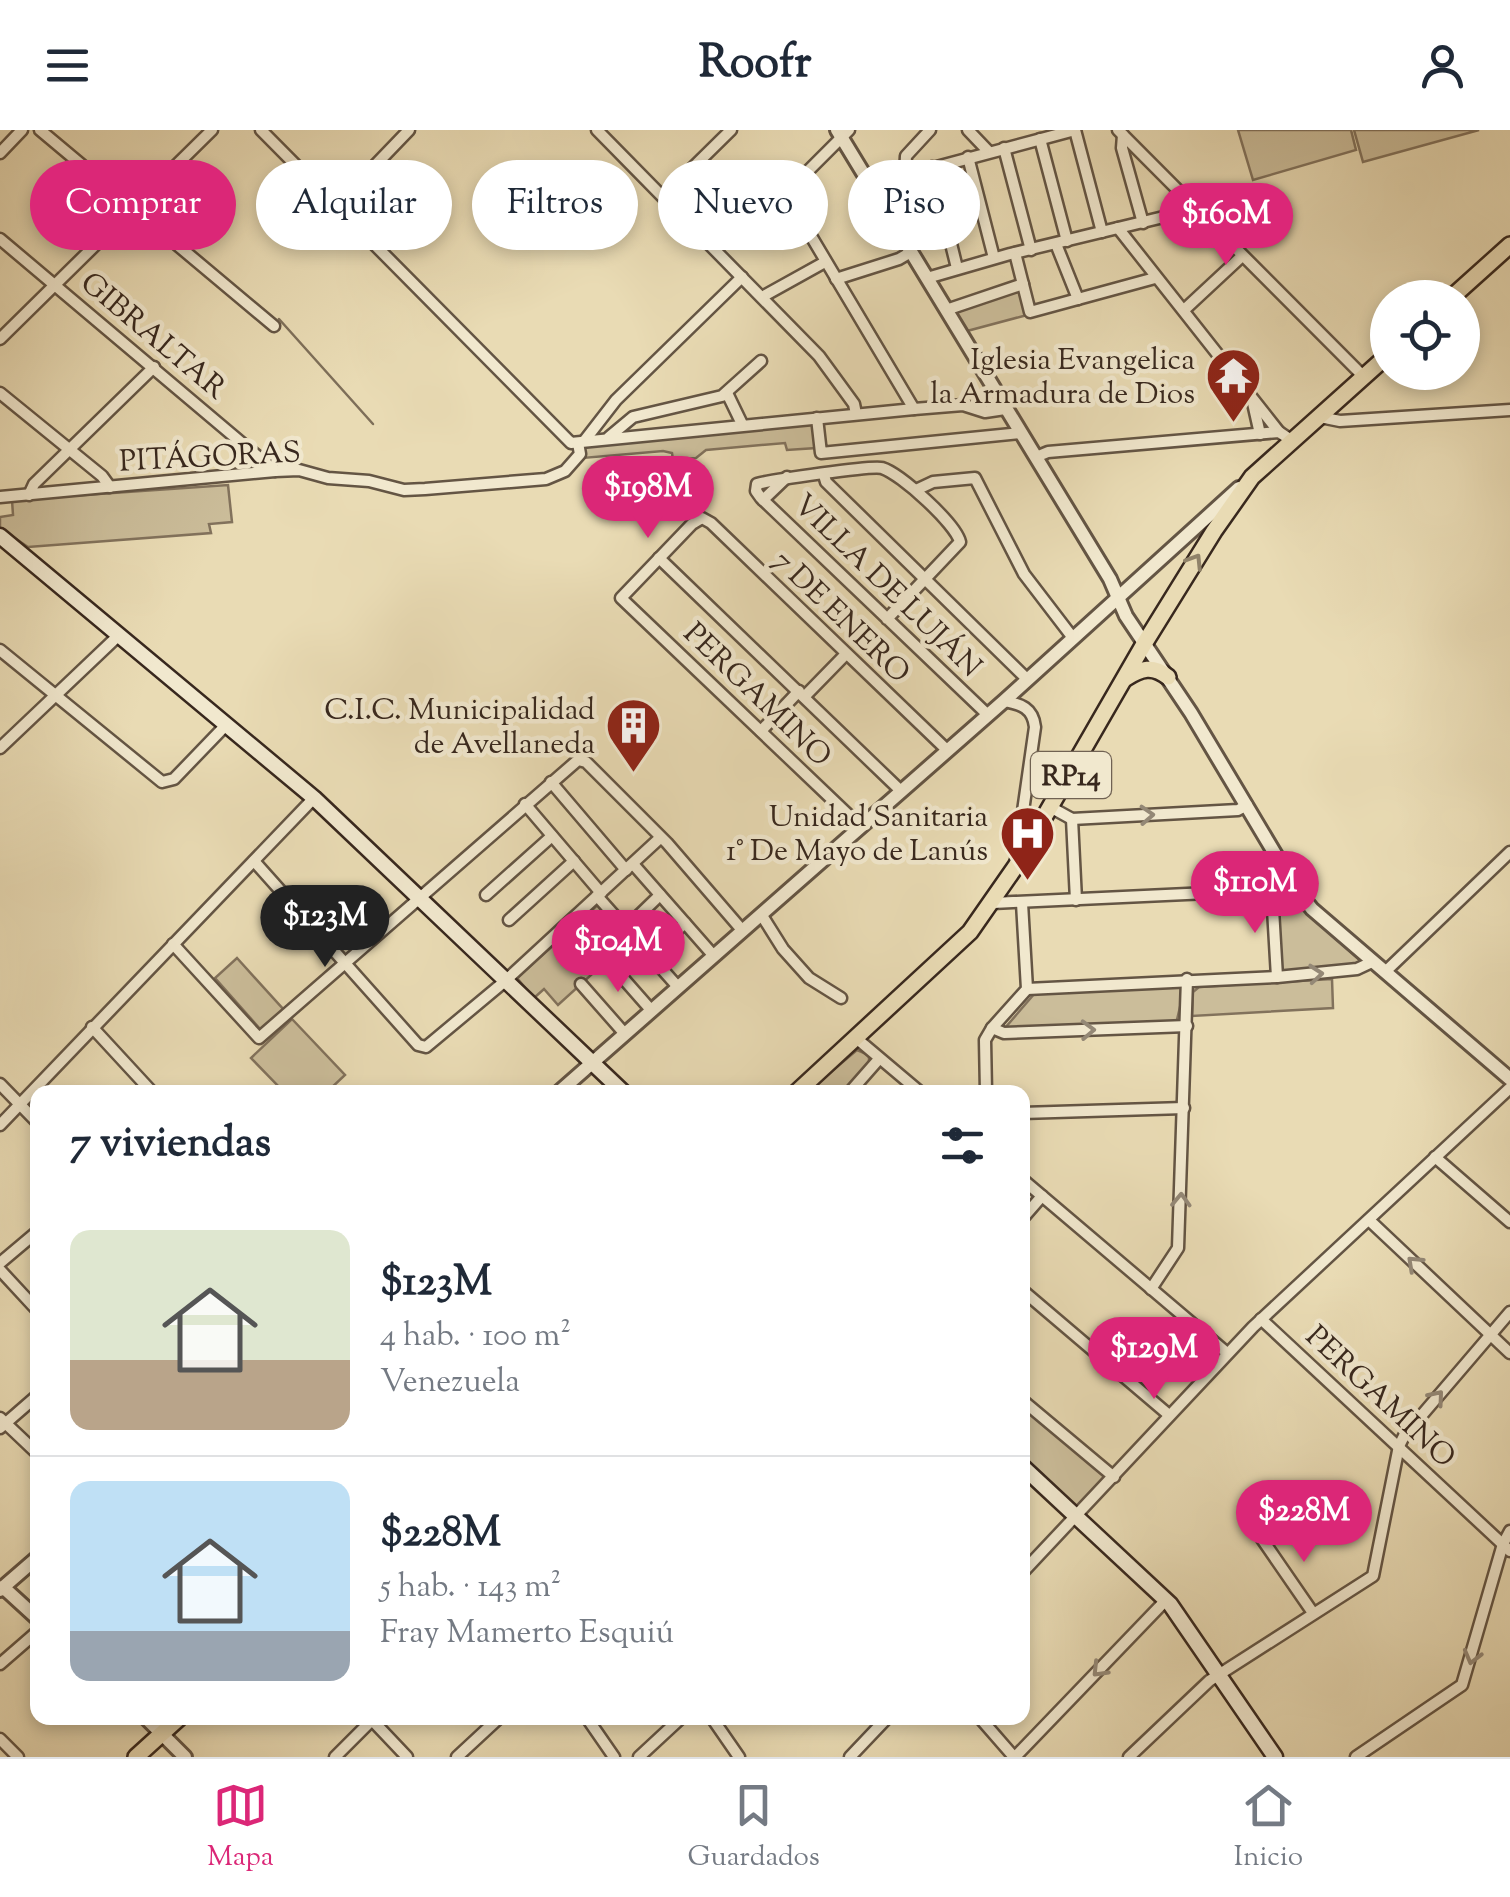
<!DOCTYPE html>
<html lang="es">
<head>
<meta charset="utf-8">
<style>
	:root { --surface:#fff; --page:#f2f2f3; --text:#1f2937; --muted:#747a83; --line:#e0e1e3; --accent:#db2777 }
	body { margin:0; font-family:"Sorts Mill Goudy",serif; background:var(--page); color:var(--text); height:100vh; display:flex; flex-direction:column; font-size:38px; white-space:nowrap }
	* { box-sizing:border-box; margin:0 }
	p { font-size:32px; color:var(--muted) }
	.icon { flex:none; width:55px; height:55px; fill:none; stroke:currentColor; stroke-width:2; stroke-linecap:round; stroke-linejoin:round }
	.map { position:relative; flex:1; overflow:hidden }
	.sheet { position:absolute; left:30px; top:955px; width:1000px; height:640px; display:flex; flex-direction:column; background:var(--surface); border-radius:20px; box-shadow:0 5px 15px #0003 }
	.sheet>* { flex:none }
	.guide { position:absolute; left:30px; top:30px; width:1000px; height:90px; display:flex; gap:20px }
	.buttons { position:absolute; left:1370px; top:150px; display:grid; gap:20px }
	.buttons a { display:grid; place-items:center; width:110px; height:110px; border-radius:50%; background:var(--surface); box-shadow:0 5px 15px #0003; font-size:50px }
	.price { position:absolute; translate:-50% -85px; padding:0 22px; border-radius:35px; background:var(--accent); color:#fff; font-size:32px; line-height:65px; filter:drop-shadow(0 2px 5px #0008) }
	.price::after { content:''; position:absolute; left:50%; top:60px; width:30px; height:22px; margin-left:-15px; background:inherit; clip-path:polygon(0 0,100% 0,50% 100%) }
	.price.current { background:#222; color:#fff }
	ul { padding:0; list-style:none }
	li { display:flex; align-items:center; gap:30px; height:250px; padding:0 40px }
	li+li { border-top:2px solid var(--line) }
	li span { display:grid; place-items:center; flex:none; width:280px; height:200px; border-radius:20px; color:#555 }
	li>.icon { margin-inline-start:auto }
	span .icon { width:120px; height:120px; fill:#fffc; stroke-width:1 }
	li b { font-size:42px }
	h2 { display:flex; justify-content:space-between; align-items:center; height:120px; padding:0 40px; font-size:42px }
	.chip { padding:0 35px; border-radius:45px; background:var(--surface); box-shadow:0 5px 15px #0003; font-size:35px; line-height:90px }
	.chip.current { background:var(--accent); color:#fff }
	header { display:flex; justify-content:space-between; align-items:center; height:130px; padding:0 40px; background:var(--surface); font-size:45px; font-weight:800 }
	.tabs { display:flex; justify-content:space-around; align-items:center; height:140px; border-top:2px solid var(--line); background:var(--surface); font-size:28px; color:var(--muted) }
	.tabs a { display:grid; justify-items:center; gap:5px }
	.tabs .current { color:var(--accent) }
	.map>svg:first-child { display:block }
</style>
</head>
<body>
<header><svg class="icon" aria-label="menu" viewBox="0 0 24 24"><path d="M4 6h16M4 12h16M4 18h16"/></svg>Roofr<svg class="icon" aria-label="person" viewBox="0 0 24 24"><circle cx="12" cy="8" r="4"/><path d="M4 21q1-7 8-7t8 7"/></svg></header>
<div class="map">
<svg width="1510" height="1627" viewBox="0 0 1510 1627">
	<rect width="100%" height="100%" fill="#e9dbb4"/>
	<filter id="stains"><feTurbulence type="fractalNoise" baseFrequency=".002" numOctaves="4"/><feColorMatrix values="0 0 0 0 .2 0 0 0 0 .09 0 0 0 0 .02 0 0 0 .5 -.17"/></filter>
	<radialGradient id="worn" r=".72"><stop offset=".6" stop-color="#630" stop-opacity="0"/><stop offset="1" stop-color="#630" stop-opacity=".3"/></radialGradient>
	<g fill="#cbbd9a" stroke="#82725c" stroke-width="2.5">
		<path d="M1238 0H1351L1356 20 1253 50Z"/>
		<path d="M1354 0H1479L1363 32Z"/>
		<path d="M929 42 942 98 911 111 880 55Z"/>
		<path d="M1021 158 1027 185 967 201 954 181Z"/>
		<path d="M814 292 816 318 787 320 785 313 706 320 696 328 673 330 672 323 663 321 583 328V319L588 313Z"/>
		<path d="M228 355 232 392 209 394 211 403 28 417 0 398V387L13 385 12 370Z"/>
		<path d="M1293 765 1299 767 1306 782 1362 832 1357 835 1281 843 1276 769Z"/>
		<path d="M602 771 633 807 558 875 544 859 534 868 517 848Z"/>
		<path d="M237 828 284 880 261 900 215 848Z"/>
		<path d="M1332 849 1333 878 1192 886 1193 862 1199 857Z"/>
		<path d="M1180 856 1184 860 1176 894 1005 898 1035 863Z"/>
		<path d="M292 889 345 945 327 962H284L251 928Z"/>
		<path d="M857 920 869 925V933L844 962H807Z"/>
		<path d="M1022 1270 1114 1347 1077 1385 1023 1336Z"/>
	</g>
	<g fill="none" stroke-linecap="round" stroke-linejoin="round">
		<path stroke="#7e6f59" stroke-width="2.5" d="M279 189 373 294"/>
		<defs>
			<g id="minor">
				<path d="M40 0 274 196"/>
				<path d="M261 0 571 313 914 279 963 275 985 282 1005 279"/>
				<path d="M597 0 819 226 854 274 856 284"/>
				<path d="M968 0 989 22"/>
				<path d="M1075 0 1102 102"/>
				<path d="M1118 0 1364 247"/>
				<path d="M1123 5 1122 18 1143 93"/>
				<path d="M1040 9 1067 111"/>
				<path d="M1004 18 1031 120"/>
				<path d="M0 23 22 0"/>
				<path d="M968 27 994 128"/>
				<path d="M932 37 957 138"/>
				<path d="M905 44 906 26 930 0"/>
				<path d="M869 55 1075 0"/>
				<path d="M786 64 914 279"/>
				<path d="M664 66 731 0"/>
				<path d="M336 76 409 0"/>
				<path d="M1118 98 1279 302"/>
				<path d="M703 106 714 99 766 83 849 0"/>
				<path d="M0 109 275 341"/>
				<path d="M1056 114 1078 169"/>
				<path d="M1015 123 1030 182 1155 148"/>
				<path d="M927 148 1010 124 1176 84 1192 74"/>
				<path d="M836 149 899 129 911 122"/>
				<path d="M762 167 825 132"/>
				<path d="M946 180 1023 154"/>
				<path d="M1184 180 1242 126"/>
				<path d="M0 209 212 0"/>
				<path d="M0 263 102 346 110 357"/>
				<path d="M727 263 742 294"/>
				<path d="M1253 273 1260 304"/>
				<path d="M1320 287 1340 291 1510 280"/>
				<path d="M817 288 821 323 1021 303"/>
				<path d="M609 307 633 287 722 266 761 231"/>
				<path d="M585 310 616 270 742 147"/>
				<path d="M1036 327 1048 322 1279 302 1291 310"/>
				<path d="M824 345 826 352 1027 549"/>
				<path d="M916 360 933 352 975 348 1024 444 1073 508"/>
				<path d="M29 365 34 354 154 237"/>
				<path d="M0 367 275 341 299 340 328 348 369 351 404 360 425 359 546 349 565 341 580 324 578 313"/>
				<path d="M763 370 787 347"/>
				<path d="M659 428 900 660"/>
				<path d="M887 489 960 412C956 394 901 344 882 338 873 335 771 350 757 354L756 361 761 368 988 585"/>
				<path d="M0 520 162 652 174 649 226 595"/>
				<path d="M805 566 845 525"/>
				<path d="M1004 571C1021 574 1033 578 1035 597L1016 730"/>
				<path d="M761 601 799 561"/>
				<path d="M0 618 119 505"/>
				<path d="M551 652 626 740"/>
				<path d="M525 674 601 763"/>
				<path d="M1052 678 1072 689 1238 680 1247 675"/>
				<path d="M1072 689 1076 770"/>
				<path d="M860 696 621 468 692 394 702 388 711 393 947 620"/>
				<path d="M254 731 418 915 426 917 504 852 660 708"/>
				<path d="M633 734 713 825"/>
				<path d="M1272 762 1277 847"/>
				<path d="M486 765 552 706"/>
				<path d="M597 766 678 857"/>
				<path d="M993 773 1296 759"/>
				<path d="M761 784 783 819 809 848 841 868"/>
				<path d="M509 790 574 731"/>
				<path d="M626 798 660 765"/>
				<path d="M173 814 259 908 578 630 586 632 667 713 742 800"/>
				<path d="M650 825 685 793"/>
				<path d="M607 830 651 880"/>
				<path d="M1385 842 1510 722"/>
				<path d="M581 854 625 904"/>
				<path d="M1027 859 1277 847 1357 839 1372 832"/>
				<path d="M92 897 152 962"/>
				<path d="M992 898 1004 903 1187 896"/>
				<path d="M856 908 920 962"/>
				<path d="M0 954 38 993"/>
				<path d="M850 962 879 929"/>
				<path d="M986 962 985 910 992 898 1027 859 1022 773"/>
				<path d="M1022 983 1184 978"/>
				<path d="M0 995 314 668"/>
				<path d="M1435 1027 1510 1092"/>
				<path d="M1022 1049 1227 1223"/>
				<path d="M1022 1089 1042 1066"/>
				<path d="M1369 1090 1510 1223"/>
				<path d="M0 1133 38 1101"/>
				<path d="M0 1140 38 1181"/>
				<path d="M1151 1159 1178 1118 1187 849"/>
				<path d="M1022 1160 1169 1285"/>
				<path d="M1261 1189 1510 1421"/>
				<path d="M1022 1270 1114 1347"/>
				<path d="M0 1288 38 1324"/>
				<path d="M0 1298 38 1265"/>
				<path d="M1262 1409 1313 1483"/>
				<path d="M1022 1443 1253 1197 1510 958"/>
				<path d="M0 1534 38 1501"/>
				<path d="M587 1588 614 1627"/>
				<path d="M712 1588 739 1627"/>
				<path d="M980 1588 1014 1627"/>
				<path d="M372 1590 407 1627"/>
				<path d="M0 1609 18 1627"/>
				<path d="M335 1627 374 1588"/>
				<path d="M457 1627 499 1588"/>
				<path d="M639 1627 681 1588"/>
				<path d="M850 1627 887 1588"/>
				<path d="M1015 1627 1166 1470"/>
				<path d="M1129 1627 1209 1551 1373 1446 1399 1316 1404 1306 1510 1182"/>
				<path d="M1356 1627 1462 1555 1503 1414 1510 1401"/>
			</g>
			<g id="tertiary">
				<path d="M837 0 1110 449 1126 486 1191 583 1296 759 1312 779 1510 949"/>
				<path d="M559 962 1004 571 1239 358"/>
				<path d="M3 1457 38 1489"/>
				<path d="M0 1460 38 1427"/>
				<path d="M146 1588 185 1627"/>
			</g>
			<g id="secondary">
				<path d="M0 406 314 668 623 962"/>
				<path d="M1022 1336 1170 1474 1275 1627"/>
			</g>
			<g id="primary">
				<path d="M1451 168 1510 115"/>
				<path d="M1126 548C1141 538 1153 535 1168 547"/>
				<path d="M797 962 970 802 1016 736 1144 514 1214 401 1252 347 1388 225"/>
				<path d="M136 1627 179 1588"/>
			</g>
		</defs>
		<use href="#minor" stroke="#645544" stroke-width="15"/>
		<use href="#tertiary" stroke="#645544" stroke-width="18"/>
		<use href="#secondary" stroke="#38281e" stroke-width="19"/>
		<use href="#primary" stroke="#38281e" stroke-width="20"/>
		<use href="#minor" stroke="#f1e8ce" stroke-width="10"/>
		<use href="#tertiary" stroke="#f1e8ce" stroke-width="12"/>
		<use href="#secondary" stroke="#f1e8ce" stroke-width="14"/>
		<use href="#primary" stroke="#e9dbb4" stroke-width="15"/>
	</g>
	<defs><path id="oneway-chevron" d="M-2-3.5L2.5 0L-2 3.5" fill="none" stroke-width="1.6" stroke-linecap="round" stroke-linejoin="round" transform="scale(2.5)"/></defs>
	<use stroke="#908269" href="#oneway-chevron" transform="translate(1195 431) rotate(-58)"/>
	<g stroke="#948876">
		<use href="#oneway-chevron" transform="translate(1147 685) rotate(-3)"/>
		<use href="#oneway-chevron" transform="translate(1316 844) rotate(-5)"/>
		<use href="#oneway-chevron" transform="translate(1088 900) rotate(-2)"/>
		<use href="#oneway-chevron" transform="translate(1181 1070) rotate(-88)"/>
		<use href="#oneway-chevron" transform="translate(1414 1133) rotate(-137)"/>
		<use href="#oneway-chevron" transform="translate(1437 1267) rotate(-50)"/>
		<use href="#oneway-chevron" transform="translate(1472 1527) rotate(105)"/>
		<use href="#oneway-chevron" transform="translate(1099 1540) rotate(134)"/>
	</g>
	<defs>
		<symbol id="temple-pin" viewBox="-11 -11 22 30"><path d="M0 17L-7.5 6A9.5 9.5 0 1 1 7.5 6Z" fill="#8f2418" stroke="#f1e8ce"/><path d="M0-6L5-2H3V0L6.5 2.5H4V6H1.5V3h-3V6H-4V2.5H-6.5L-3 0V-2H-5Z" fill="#fff"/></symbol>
		<symbol id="building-pin" viewBox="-11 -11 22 30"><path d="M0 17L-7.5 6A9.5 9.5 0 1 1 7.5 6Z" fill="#8f2418" stroke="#f1e8ce"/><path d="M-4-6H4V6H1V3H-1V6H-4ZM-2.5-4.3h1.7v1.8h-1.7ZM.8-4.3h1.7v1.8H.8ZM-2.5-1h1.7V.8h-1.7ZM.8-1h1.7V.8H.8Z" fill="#fff"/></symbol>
		<symbol id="hospital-pin" viewBox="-11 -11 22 30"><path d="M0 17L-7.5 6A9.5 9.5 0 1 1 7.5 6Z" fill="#8f2418" stroke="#f1e8ce"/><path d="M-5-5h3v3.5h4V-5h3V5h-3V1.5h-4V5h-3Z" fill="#fff"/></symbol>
	</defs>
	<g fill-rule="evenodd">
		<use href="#temple-pin" x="1202" y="214" width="63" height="86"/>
		<use href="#building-pin" x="602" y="564" width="63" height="86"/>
		<use href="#hospital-pin" x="996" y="672" width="63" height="86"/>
	</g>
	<g text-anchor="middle" stroke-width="9" stroke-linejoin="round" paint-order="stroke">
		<rect fill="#f1e8ce" stroke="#706253" stroke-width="2.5" x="1031" y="622" width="80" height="46" rx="8"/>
		<g font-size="28" font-weight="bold" fill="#38281e">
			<text x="1071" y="655">RP14</text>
		</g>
		<g font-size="30" fill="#38281e" stroke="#f1e8ce">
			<text transform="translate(154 205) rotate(40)" y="10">GIBRALTAR</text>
			<text transform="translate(210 326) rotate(-3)" y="10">PITÁGORAS</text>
			<text transform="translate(888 455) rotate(44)" y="10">VILLA DE LUJÁN</text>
			<text transform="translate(842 486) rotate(44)" y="10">7 DE ENERO</text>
			<text transform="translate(758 564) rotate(44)" y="10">PERGAMINO</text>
			<text transform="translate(1381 1266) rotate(43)" y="10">PERGAMINO</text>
		</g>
		<g font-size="30" fill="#38281e" stroke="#f1e8ce" text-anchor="end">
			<text x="1195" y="239">Iglesia Evangelica<tspan x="1195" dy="34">la Armadura de Dios</tspan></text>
			<text x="595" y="589">C.I.C. Municipalidad<tspan x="595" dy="34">de Avellaneda</tspan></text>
			<text x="988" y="696">Unidad Sanitaria<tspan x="988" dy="34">1° De Mayo de Lanús</tspan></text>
		</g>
	</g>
	<rect width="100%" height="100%" filter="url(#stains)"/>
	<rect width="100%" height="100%" fill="url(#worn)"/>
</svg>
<div class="buttons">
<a><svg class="icon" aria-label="locate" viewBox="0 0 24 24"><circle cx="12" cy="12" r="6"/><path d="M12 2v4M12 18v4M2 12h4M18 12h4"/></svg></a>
</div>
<b class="price" style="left:1226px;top:138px">$160M</b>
<b class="price" style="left:648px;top:411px">$198M</b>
<b class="price" style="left:1255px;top:806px">$110M</b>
<b class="price current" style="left:325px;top:840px">$123M</b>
<b class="price" style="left:618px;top:865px">$104M</b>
<b class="price" style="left:1154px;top:1272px">$129M</b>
<b class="price" style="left:1304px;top:1435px">$228M</b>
<div class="guide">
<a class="chip current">Comprar</a>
<a class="chip">Alquilar</a>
<a class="chip">Filtros</a>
<a class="chip">Nuevo</a>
<a class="chip">Piso</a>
</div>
<section class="sheet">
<h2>7 viviendas<svg class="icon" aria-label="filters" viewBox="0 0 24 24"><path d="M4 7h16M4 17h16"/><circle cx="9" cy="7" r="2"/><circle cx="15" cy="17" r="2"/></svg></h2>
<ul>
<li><span style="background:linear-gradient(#dfe7d0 65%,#b9a48a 0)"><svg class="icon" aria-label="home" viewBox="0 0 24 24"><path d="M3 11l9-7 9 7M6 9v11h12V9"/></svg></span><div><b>$123M</b><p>4 hab. · 100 m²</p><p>Venezuela</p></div></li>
<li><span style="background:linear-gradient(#bfe0f5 75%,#9aa5b1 0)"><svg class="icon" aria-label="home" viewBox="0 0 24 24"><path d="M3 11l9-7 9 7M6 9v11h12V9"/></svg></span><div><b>$228M</b><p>5 hab. · 143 m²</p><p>Fray Mamerto Esquiú</p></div></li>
</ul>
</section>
</div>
<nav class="tabs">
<a class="current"><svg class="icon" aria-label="map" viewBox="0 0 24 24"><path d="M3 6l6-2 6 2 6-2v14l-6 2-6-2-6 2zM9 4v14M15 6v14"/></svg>Mapa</a>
<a><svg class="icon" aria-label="saved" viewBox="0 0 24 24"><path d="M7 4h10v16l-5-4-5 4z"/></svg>Guardados</a>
<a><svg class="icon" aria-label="home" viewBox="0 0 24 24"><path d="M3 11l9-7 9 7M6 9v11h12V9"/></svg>Inicio</a>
</nav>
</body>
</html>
